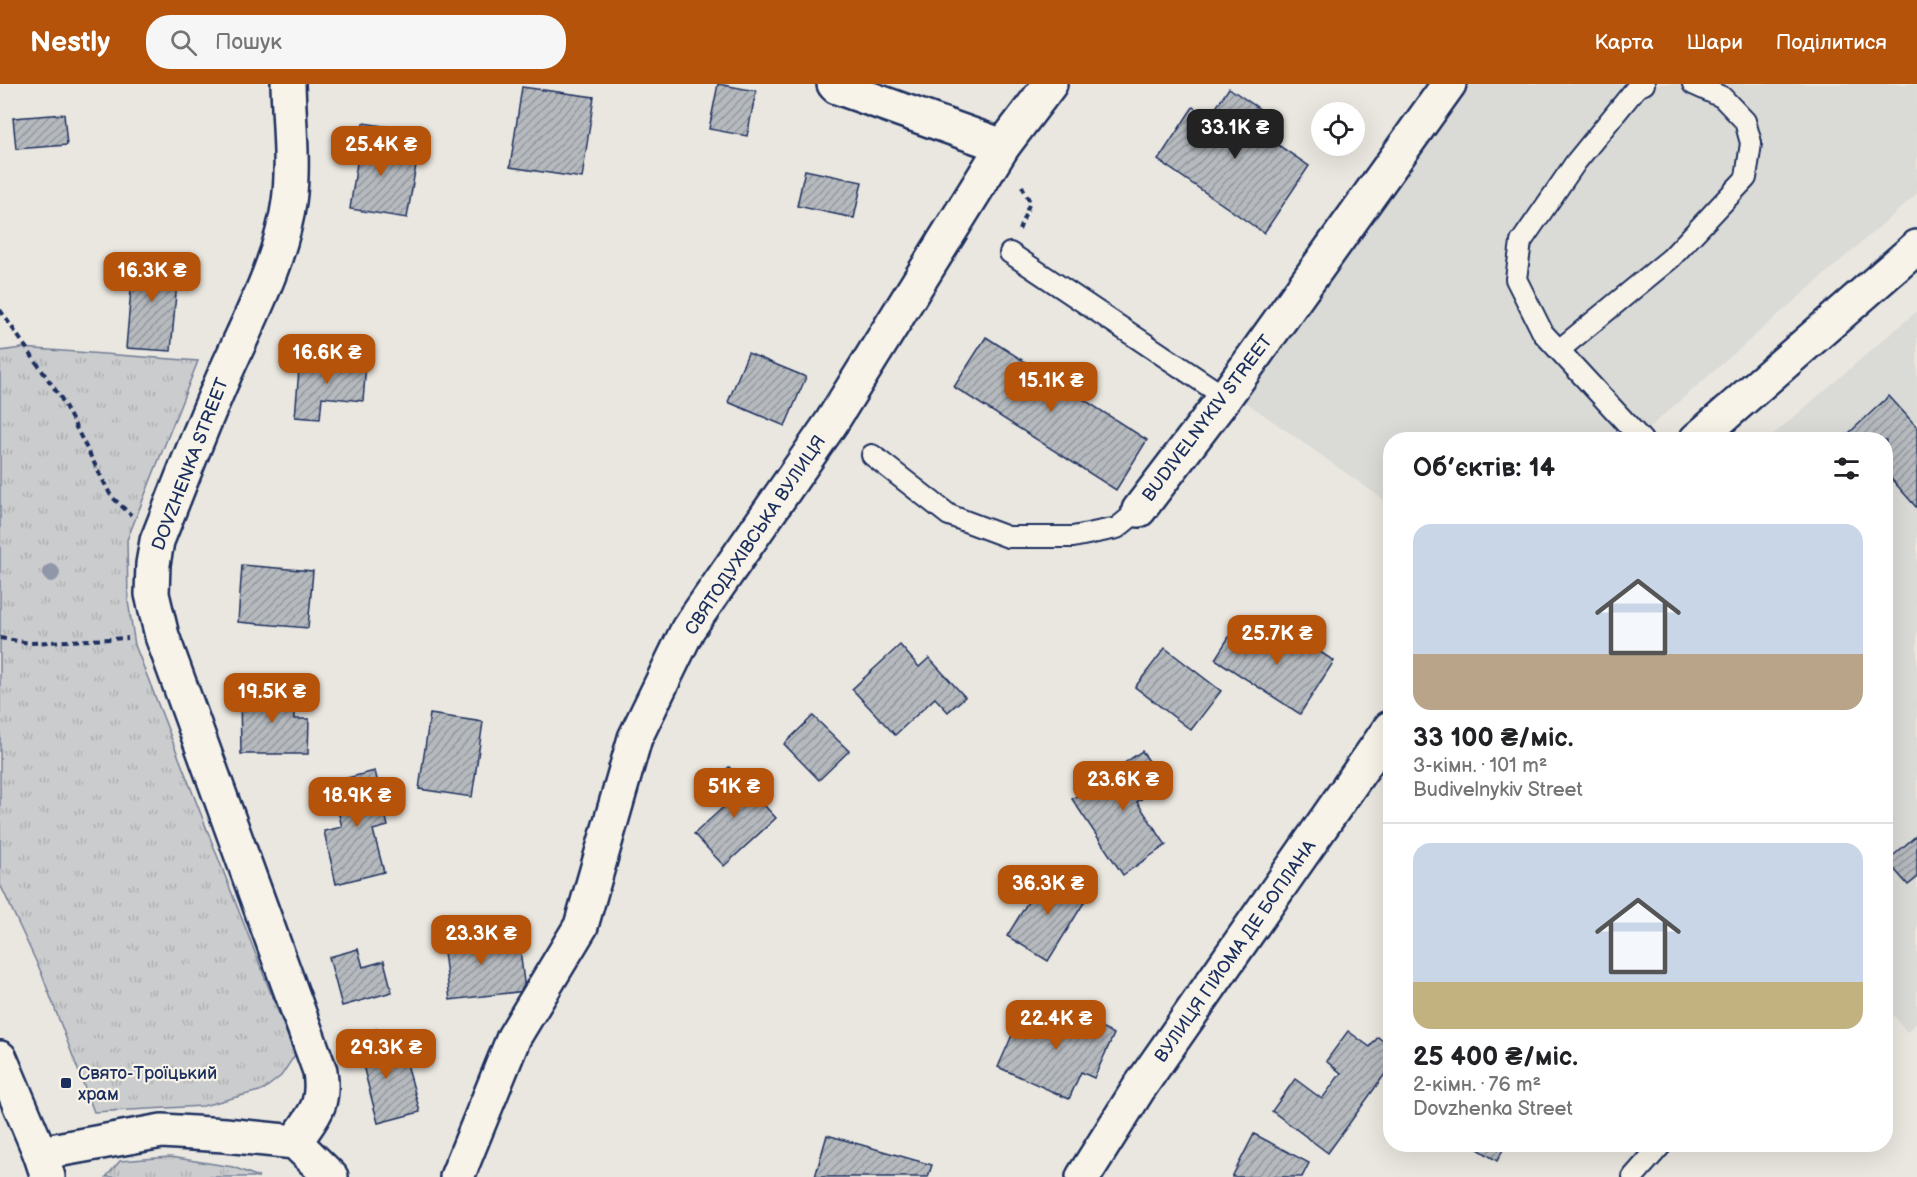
<!DOCTYPE html>
<html lang="uk">
<head>
<meta charset="utf-8">
<style>
	:root { --surface:#fff; --page:#f6f6f6; --text:#202124; --muted:#757577; --line:#e0e0e0; --accent:#b45309 }
	body { margin:0; font-family:"Balsamiq Sans",sans-serif; background:var(--page); color:var(--text); height:100vh; display:flex; flex-direction:column; font-size:22px; white-space:nowrap }
	* { box-sizing:border-box; margin:0 }
	p { font-size:20px; color:var(--muted) }
	.icon { flex:none; width:33px; height:33px; fill:none; stroke:currentColor; stroke-width:2; stroke-linecap:round; stroke-linejoin:round }
	.map { position:relative; flex:1; overflow:hidden }
	.sheet { position:absolute; left:1383px; top:348px; width:510px; height:720px; display:flex; flex-direction:column; background:var(--surface); border-radius:24px; box-shadow:0 6px 24px #0002 }
	.sheet>* { flex:none }
	.fabs { position:absolute; left:1311px; top:18px; display:grid; gap:12px }
	.fabs a { display:grid; place-items:center; width:54px; height:54px; border-radius:50%; background:var(--surface); box-shadow:0 6px 24px #0002; font-size:30px }
	.price { position:absolute; translate:-50% -51px; padding:0 14px; border-radius:12px; background:var(--accent); color:#fff; font-size:20px; line-height:39px; filter:drop-shadow(0 2px 3px #0008) }
	.price::after { content:''; position:absolute; left:50%; top:36px; width:18px; height:14px; margin-left:-9px; background:inherit; clip-path:polygon(0 0,100% 0,50% 100%) }
	.price.on { background:#222; color:#fff }
	ul { padding:0; list-style:none }
	li { display:grid; align-content:center; gap:12px; height:318px; padding:0 30px }
	li+li { border-top:2px solid var(--line) }
	li span { display:grid; place-items:center; height:186px; border-radius:18px; color:#555 }
	li>.icon { margin-inline-start:auto }
	span .icon { width:108px; height:108px; fill:#fffc; stroke-width:1 }
	li b { font-size:26px }
	h2 { display:flex; justify-content:space-between; align-items:center; height:72px; padding:0 30px; font-size:26px }
	header { display:flex; align-items:center; gap:36px; box-sizing:border-box; height:84px; padding:0 30px; background:var(--accent); color:#fff }
	header strong { font-size:28px }
	nav { display:flex; gap:33px; margin-inline-start:auto; font-size:21px }
	.search { width:420px; height:54px; background:var(--page); display:flex; align-items:center; gap:15px; box-sizing:border-box; padding:0 21px; border-radius:24px; color:var(--muted); font-size:22px }
	.map>svg:first-child { display:block }
</style>
</head>
<body>
<header>
<strong>Nestly</strong>
<div class="search"><svg class="icon" aria-label="search" viewBox="0 0 24 24"><circle cx="10" cy="10" r="6"/><path d="M15 15l6 6"/></svg>Пошук</div>
<nav><a>Карта</a><a>Шари</a><a>Поділитися</a></nav>
</header>
<div class="map">
<svg width="1917" height="1093" viewBox="0 0 1917 1093">
	<defs>
		<pattern id="grass-tufts" width="24" height="20" patternUnits="userSpaceOnUse" patternTransform="scale(1.5)"><rect width="24" height="20" fill="#cbcccd"/><path d="M3 7l-1-3M5 7V3M7 7l1-3M15 17l-1-3M17 17v-4M19 17l1-3" fill="none" stroke="#aeb0b2"/></pattern>
		<pattern id="building-hatch" width="6" height="6" patternUnits="userSpaceOnUse" patternTransform="scale(1.5)"><rect width="6" height="6" fill="#b6babf"/><path d="M-1 1l2-2M0 6l6-6M5 7l2-2" fill="none" stroke="#93989e"/></pattern>
	</defs>
	<rect width="100%" height="100%" fill="#eae7e0"/>
	<filter id="ink" filterUnits="userSpaceOnUse"><feTurbulence type="fractalNoise" baseFrequency=".0167" numOctaves="2"/><feDisplacementMap in="SourceGraphic" scale="12" xChannelSelector="R" yChannelSelector="G"/><feConvolveMatrix kernelMatrix="1 2 1 2 8 2 1 2 1" color-interpolation-filters="sRGB"/></filter>
	<g filter="url(#ink)">
		<g fill="#dadad6">
			<path d="M1462 0H1917V110L1636 355 1390 356V420L1240 314Z"/>
			<path d="M1917 227V938L1907 948 1886 922V356H1767Z"/>
		</g>
		<g fill="url(#grass-tufts)" stroke="#737e96" stroke-width="1.5">
			<path d="M22 264 198 277 127 456 128 517 135 561 295 971 281 992 263 1006 203 1022 94 1028 41 888 0 800V267Z"/>
			<path d="M170 1073 233 1083 259 1093H106L120 1077Z"/>
		</g>
		<g fill="url(#building-hatch)" stroke="#1b2f5e" stroke-width="1.5">
			<path d="M718 0 756 7 747 52 709 45Z"/>
			<path d="M522 3 594 13 582 94 510 83Z"/>
			<path d="M1229 4 1267 30 1256 46 1309 82 1264 149 1158 76 1193 23 1209 34Z"/>
			<path d="M64 30 67 61 16 65 13 34Z"/>
			<path d="M363 39 389 43 384 75 416 81 407 134 350 125Z"/>
			<path d="M805 86 862 98 854 134 797 122Z"/>
			<path d="M134 171 179 175 171 267 126 264Z"/>
			<path d="M986 253 1147 356 1116 406 954 303Z"/>
			<path d="M748 269 806 293 785 342 728 318Z"/>
			<path d="M300 274 366 280 363 317 322 313 320 335 295 333Z"/>
			<path d="M1889 312 1917 343V424L1886 389V356H1855L1849 349Z"/>
			<path d="M242 481 313 487 308 544 238 538Z"/>
			<path d="M1236 542 1270 564 1284 544 1334 577 1300 630 1215 575Z"/>
			<path d="M900 561 919 583 929 574 965 613 948 628 935 614 895 651 852 605Z"/>
			<path d="M1165 564 1221 607 1191 646 1135 603Z"/>
			<path d="M240 607H294V635H309L308 670H241Z"/>
			<path d="M430 630 483 638 472 713 419 705Z"/>
			<path d="M813 632 849 667 819 696 784 660Z"/>
			<path d="M1142 667 1164 699 1137 718 1166 761 1123 791 1072 715Z"/>
			<path d="M729 683 776 734 724 782 694 750 729 718 711 699Z"/>
			<path d="M375 687 388 742 373 746 384 788 336 800 324 747 342 743 331 698Z"/>
			<path d="M1917 751V794L1908 801 1887 777Z"/>
			<path d="M1047 787 1088 812 1048 877 1007 852Z"/>
			<path d="M500 845 502 867 520 865 525 907 450 916 442 852Z"/>
			<path d="M358 865 363 883 384 877 392 908 342 922 329 873Z"/>
			<path d="M1051 921 1114 950 1094 994 1081 988 1069 1015 998 983 1021 931 1042 941Z"/>
			<path d="M377 945 386 981 406 976 420 1028 378 1039 355 951Z"/>
			<path d="M1348 947 1370 963 1378 953 1390 963V983L1328 1069 1272 1027 1295 995 1322 1015 1341 989 1326 977Z"/>
			<path d="M1254 1050 1309 1079 1302 1093H1232Z"/>
			<path d="M827 1051 932 1081 928 1093H815Z"/>
			<path d="M1470 1060H1506L1497 1077Z"/>
		</g>
		<g fill="none" stroke-linecap="round" stroke-linejoin="round">
			<defs>
				<g id="lane">
					<path d="M1010 169 1225 313"/>
					<path d="M1559 266 1671 174 1746 94 1751 59 1745 37 1722 13 1693 0"/>
					<path d="M1642 356 1543 249 1516 195 1521 158 1576 78 1637 3 1644 0"/>
					<path d="M872 371 949 431 1008 453H1073L1117 444 1139 426"/>
					<path d="M1633 1093 1662 1060"/>
				</g>
				<g id="street">
					<path d="M288 0C289 39 294 80 289 118 281 177 248 238 224 292 200 346 179 402 157 457L153 480 152 510 162 552 320 987C325 1023 314 1030 295 1058"/>
					<path d="M834 0 837 3 1003 62"/>
					<path d="M1696 356 1917 163"/>
					<path d="M1139 426 1225 313 1449 0"/>
					<path d="M40 1069 162 1047 225 1051 295 1058 331 1093"/>
					<path d="M457 1093 514 953 581 842 635 654 688 545 831 339 1003 62 1050 0"/>
					<path d="M1083 1093 1139 1004 1390 644"/>
				</g>
				<path id="secondary" d="M0 974 40 1069 48 1093"/>
			</defs>
			<use href="#lane" stroke="#1b2f5e" stroke-width="24"/>
			<use href="#street" stroke="#1b2f5e" stroke-width="38"/>
			<use href="#secondary" stroke="#1b2f5e" stroke-width="38"/>
			<g stroke="#1b2f5e" stroke-width="4" stroke-dasharray="6 4.5" stroke-linecap="butt">
				<path d="M1019 146 1030 118 1020 98"/>
				<path d="M0 226 61 314 111 412 131 431"/>
				<path d="M0 554 30 559 128 554"/>
			</g>
			<use href="#lane" stroke="#f7f3e8" stroke-width="20"/>
			<use href="#street" stroke="#f7f3e8" stroke-width="33"/>
			<use href="#secondary" stroke="#f7f3e8" stroke-width="33"/>
		</g>
		<circle fill="#9097a8" cx="51" cy="489" r="9"/>
	</g>
	<rect fill="#1b2f5e" stroke="#f7f3e8" stroke-width="2" x="60" y="993" width="12" height="12" rx="3"/>
	<g text-anchor="middle" stroke-width="4.5" stroke-linejoin="round" paint-order="stroke">
		<g font-size="18" fill="#1b2f5e" stroke="#f7f3e8">
			<text transform="translate(1207 334) rotate(-53)" y="6">BUDIVELNYKIV STREET</text>
			<text transform="translate(190 380) rotate(-69)" y="6">DOVZHENKA STREET</text>
			<text transform="translate(755 451) rotate(-56)" y="6">СВЯТОДУХІВСЬКА ВУЛИЦЯ</text>
			<text transform="translate(1235 867) rotate(-55)" y="6">ВУЛИЦЯ ГІЙОМА ДЕ БОПЛАНА</text>
		</g>
		<g font-size="18" fill="#1b2f5e" stroke="#f7f3e8" text-anchor="start">
			<text x="78" y="995">Свято-Троїцький<tspan x="78" dy="21">храм</tspan></text>
		</g>
	</g>
</svg>
<div class="fabs">
<a><svg class="icon" aria-label="locate" viewBox="0 0 24 24"><circle cx="12" cy="12" r="6"/><path d="M12 2v4M12 18v4M2 12h4M18 12h4"/></svg></a>
</div>
<b class="price on" style="left:1235px;top:76px">33.1K ₴</b>
<b class="price" style="left:381px;top:93px">25.4K ₴</b>
<b class="price" style="left:152px;top:219px">16.3K ₴</b>
<b class="price" style="left:327px;top:301px">16.6K ₴</b>
<b class="price" style="left:1051px;top:329px">15.1K ₴</b>
<b class="price" style="left:1277px;top:582px">25.7K ₴</b>
<b class="price" style="left:272px;top:640px">19.5K ₴</b>
<b class="price" style="left:1123px;top:728px">23.6K ₴</b>
<b class="price" style="left:734px;top:735px">51K ₴</b>
<b class="price" style="left:357px;top:744px">18.9K ₴</b>
<b class="price" style="left:1048px;top:832px">36.3K ₴</b>
<b class="price" style="left:481px;top:882px">23.3K ₴</b>
<b class="price" style="left:1056px;top:967px">22.4K ₴</b>
<b class="price" style="left:386px;top:996px">29.3K ₴</b>
<section class="sheet">
<h2>Об’єктів: 14<svg class="icon" aria-label="filters" viewBox="0 0 24 24"><path d="M4 7h16M4 17h16"/><circle cx="9" cy="7" r="2"/><circle cx="15" cy="17" r="2"/></svg></h2>
<ul>
<li><span style="background:linear-gradient(#c9d6e8 70%,#b9a48a 0)"><svg class="icon" aria-label="home" viewBox="0 0 24 24"><path d="M3 11l9-7 9 7M6 9v11h12V9"/></svg></span><div><b>33 100 ₴/міс.</b><p>3-кімн. · 101 m²</p><p>Budivelnykiv Street</p></div></li>
<li><span style="background:linear-gradient(#c9d6e8 75%,#c2b280 0)"><svg class="icon" aria-label="home" viewBox="0 0 24 24"><path d="M3 11l9-7 9 7M6 9v11h12V9"/></svg></span><div><b>25 400 ₴/міс.</b><p>2-кімн. · 76 m²</p><p>Dovzhenka Street</p></div></li>
</ul>
</section>
</div>
</body>
</html>
